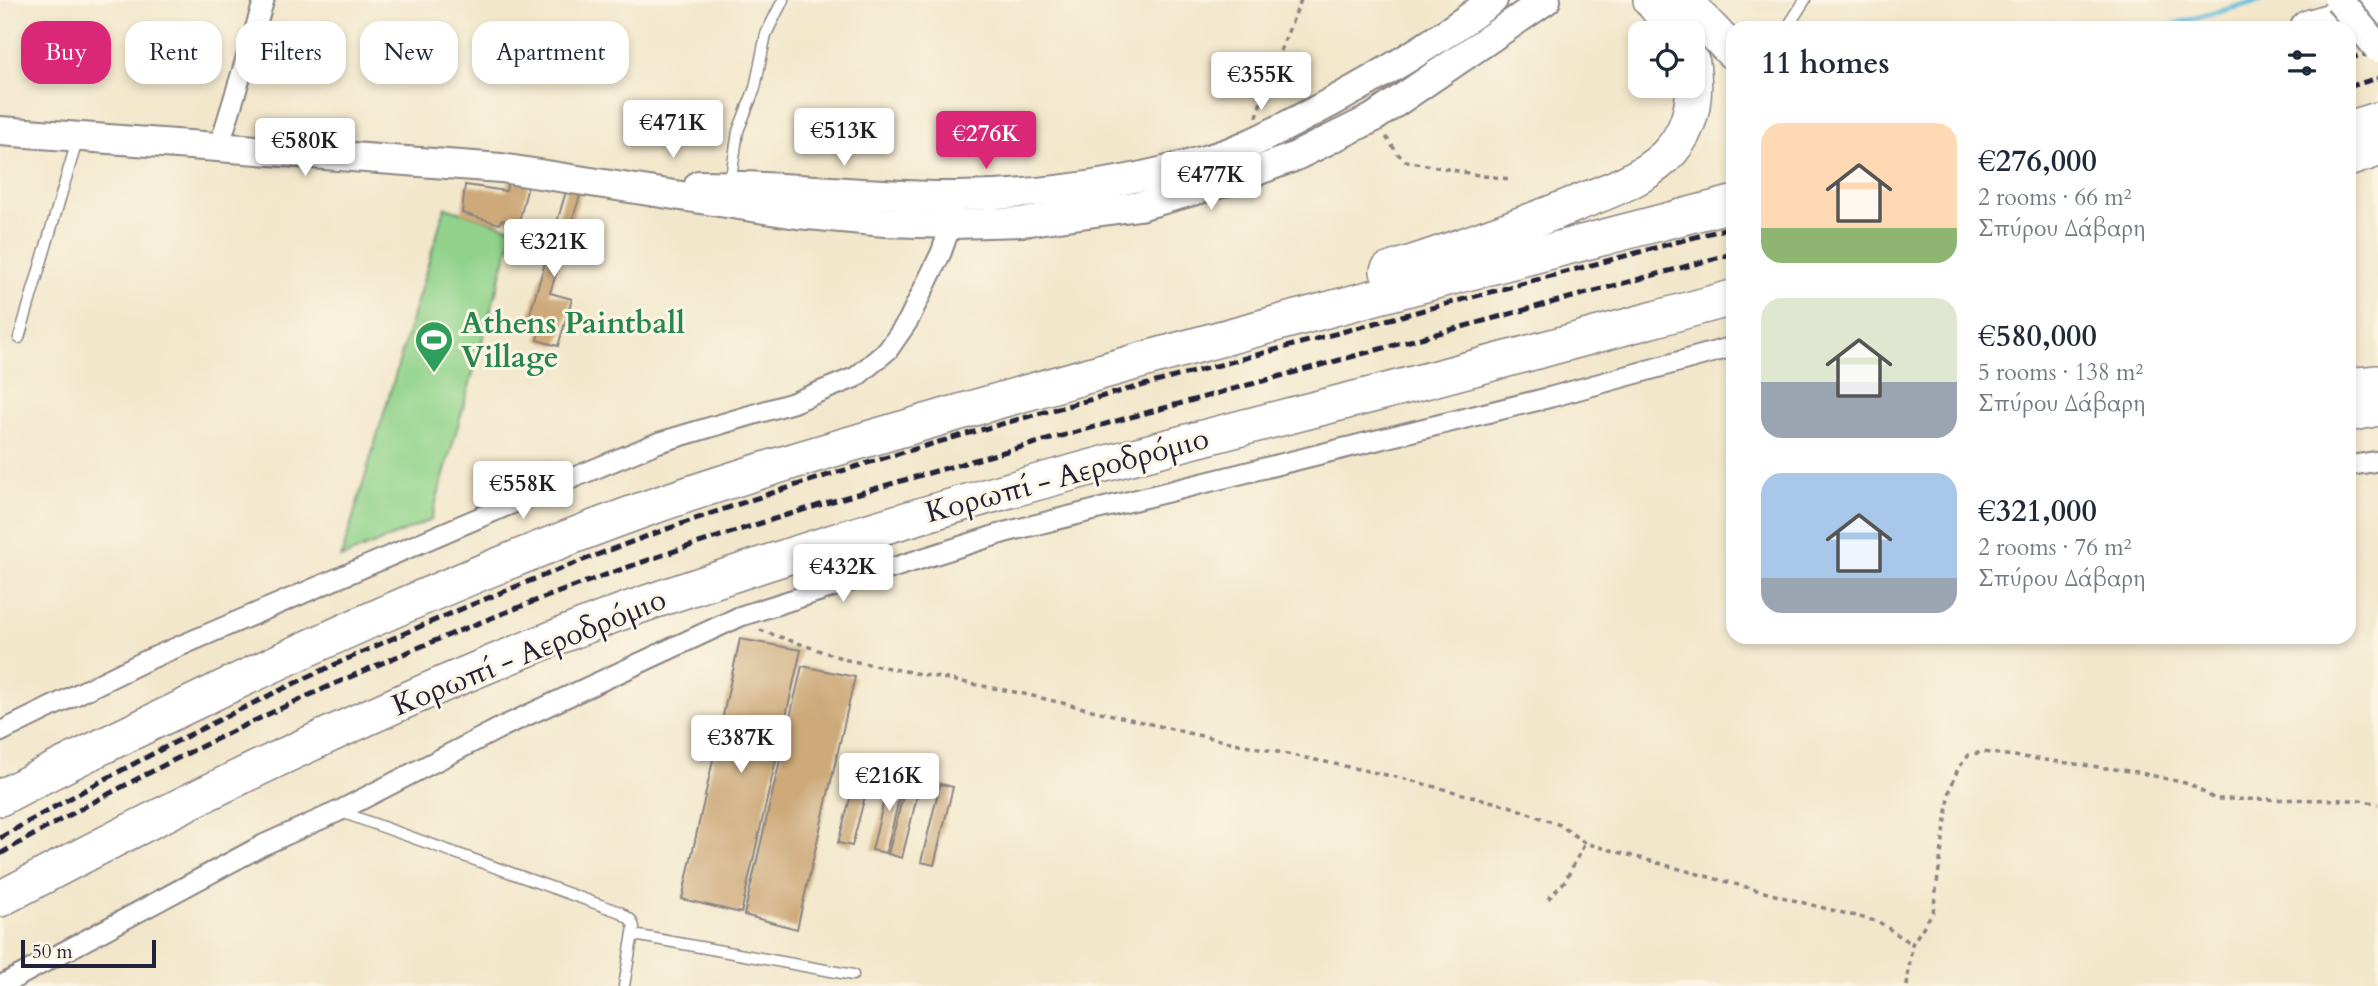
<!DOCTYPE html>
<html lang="en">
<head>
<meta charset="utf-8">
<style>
	:root { --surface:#fff; --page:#f6f6f7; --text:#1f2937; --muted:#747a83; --accent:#db2777 }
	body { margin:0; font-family:Cardo,serif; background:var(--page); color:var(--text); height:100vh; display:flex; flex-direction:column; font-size:26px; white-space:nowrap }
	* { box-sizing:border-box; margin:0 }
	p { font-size:23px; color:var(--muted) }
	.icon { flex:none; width:38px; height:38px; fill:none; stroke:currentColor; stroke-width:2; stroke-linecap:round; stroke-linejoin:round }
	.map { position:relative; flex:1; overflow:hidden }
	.panel { position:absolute; left:1726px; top:21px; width:630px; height:623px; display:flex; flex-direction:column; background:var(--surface); border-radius:21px; box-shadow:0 4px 10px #0003 }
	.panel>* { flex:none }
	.banner { position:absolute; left:21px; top:21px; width:665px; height:63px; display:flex; gap:14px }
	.buttons { position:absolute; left:1628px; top:21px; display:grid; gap:14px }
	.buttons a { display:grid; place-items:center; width:77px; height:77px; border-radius:14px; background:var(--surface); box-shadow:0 4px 10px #0003; font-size:35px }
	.scale { position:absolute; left:21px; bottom:18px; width:135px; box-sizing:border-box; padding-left:7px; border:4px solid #22223b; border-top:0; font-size:19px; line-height:24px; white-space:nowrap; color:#22223b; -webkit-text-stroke:5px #fcf5e5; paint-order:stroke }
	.price { position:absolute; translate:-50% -60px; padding:0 16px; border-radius:7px; background:#fff; color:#222; font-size:23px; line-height:46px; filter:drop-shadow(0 2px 4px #0008) }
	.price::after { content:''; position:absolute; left:50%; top:42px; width:21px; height:16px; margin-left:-10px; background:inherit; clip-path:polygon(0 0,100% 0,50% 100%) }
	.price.selected { background:var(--accent); color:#fff }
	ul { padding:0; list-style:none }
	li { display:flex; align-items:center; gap:21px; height:175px; padding:0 35px }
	li span { display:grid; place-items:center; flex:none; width:196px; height:140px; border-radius:21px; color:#555 }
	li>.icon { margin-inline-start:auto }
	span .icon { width:84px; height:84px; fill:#fffc; stroke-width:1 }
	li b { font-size:30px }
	h2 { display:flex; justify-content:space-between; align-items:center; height:84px; padding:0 35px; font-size:30px }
	.pill { padding:0 24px; border-radius:21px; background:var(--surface); box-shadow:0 4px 10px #0003; font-size:24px; line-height:63px }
	.pill.selected { background:var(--accent); color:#fff }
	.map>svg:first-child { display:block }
</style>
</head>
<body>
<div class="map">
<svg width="2378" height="986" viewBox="0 0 2378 986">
	<rect width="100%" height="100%" fill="#fcf5e5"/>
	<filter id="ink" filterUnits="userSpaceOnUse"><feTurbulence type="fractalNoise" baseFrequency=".0143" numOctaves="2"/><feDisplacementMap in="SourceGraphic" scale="14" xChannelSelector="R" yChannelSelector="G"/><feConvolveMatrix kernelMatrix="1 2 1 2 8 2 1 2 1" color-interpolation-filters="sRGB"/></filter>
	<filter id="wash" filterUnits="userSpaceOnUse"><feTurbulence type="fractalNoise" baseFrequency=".00686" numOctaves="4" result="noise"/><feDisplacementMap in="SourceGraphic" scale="28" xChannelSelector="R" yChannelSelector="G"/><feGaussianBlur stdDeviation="1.57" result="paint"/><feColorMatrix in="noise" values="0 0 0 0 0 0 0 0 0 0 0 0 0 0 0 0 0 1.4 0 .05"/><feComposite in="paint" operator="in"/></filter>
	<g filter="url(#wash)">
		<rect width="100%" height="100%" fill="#f2e7cb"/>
		<path fill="#91d38b" stroke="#5a7a63" stroke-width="2" d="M445 207 514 229 431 520 341 558Z"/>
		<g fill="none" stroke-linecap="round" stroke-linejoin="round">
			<path stroke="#5fbbdd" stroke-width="5" d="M2160 28 2261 0"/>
		</g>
		<g id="blocks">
			<g fill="#ceaa7a">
				<path d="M508 181 529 182 519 222 501 220 500 224 462 213 465 185 506 191Z"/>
				<path d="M567 188 581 192 550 293 572 299 558 346 537 340 540 328 527 324Z"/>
				<path d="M740 639 801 650 741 913 682 899Z"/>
				<path d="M802 666 855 677 797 929 744 915Z"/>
				<path d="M859 765 872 769 852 846 838 843Z"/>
				<path d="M891 772 905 775 886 853 872 850Z"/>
				<path d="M908 777 921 780 902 858 888 854Z"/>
				<path d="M940 784 953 787 934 865 921 862Z"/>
			</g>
		</g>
	</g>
	<g filter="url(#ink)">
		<use href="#blocks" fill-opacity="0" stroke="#8a8483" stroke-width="2"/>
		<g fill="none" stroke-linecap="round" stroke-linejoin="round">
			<defs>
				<g id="lane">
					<path d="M1787 28 1805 0"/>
					<path d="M730 184 738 131 755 88 766 34 783 0"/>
					<path d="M19 338 77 141"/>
					<path d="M341 812 620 912 631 920 634 927 624 986"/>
					<path d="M634 935 853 975"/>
				</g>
				<g id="street">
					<path d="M219 147 264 0"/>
					<path d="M2348 466 2378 461"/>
					<path d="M0 732 145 661 539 492 657 443 792 403 856 377 888 350 908 321 941 253 955 214"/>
					<path d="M0 986 263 845 339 811 502 727 741 616 1006 532 1551 397 1732 347"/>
				</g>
				<g id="secondary">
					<path d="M0 131 501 168 797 214 885 222 953 224 1023 222 1139 206 1235 179 1294 157 1373 118 1546 0"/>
					<path d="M699 185C785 185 871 197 958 196 1043 195 1127 184 1208 159 1244 149 1276 131 1309 114 1373 81 1435 43 1493 0"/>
				</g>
				<g id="highway">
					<path d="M1651 0 1678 33"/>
					<path d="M1683 0 1732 51"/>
					<path d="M2308 28 2378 7"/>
					<path d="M2348 129 2378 120"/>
					<path d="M2348 159 2378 149"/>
					<path d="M1388 271C1448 252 1506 231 1565 208 1599 194 1637 183 1665 157 1691 132 1697 98 1692 63"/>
					<path d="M2348 386 2378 383"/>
					<path d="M2348 414 2378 408"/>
					<path d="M0 798C60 766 121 737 182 708 334 634 489 565 648 508 759 469 872 438 984 405 1232 333 1482 269 1732 204"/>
					<path d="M0 899C195 795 396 698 603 619 655 599 708 583 761 565 963 499 1169 446 1375 394 1495 363 1614 330 1732 298"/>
				</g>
			</defs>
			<use href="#lane" stroke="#8a8483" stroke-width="13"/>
			<use href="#street" stroke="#8a8483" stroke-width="23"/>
			<use href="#secondary" stroke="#8a8483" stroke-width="32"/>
			<use href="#highway" stroke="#8a8483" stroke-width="38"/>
			<g stroke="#8a8483" stroke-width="3.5" stroke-dasharray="5 5" stroke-linecap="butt">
				<path d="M1257 117 1263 93 1301 0"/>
				<path d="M1386 137 1398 154 1406 161 1483 176 1511 179"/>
				<path d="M760 630 847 660 1020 693 1197 735 1401 778 1509 806 1560 825 1585 843 1804 903 1879 922 1912 944"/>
				<path d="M1548 899 1565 881 1585 843"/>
				<path d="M1907 986 1912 944 1933 912 1950 790 1958 768 1969 755 1983 752 2137 772 2189 784 2215 799 2360 800 2378 804"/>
			</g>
			<use href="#lane" stroke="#fff" stroke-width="10"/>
			<use href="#street" stroke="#fff" stroke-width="19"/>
			<use href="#secondary" stroke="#fff" stroke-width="28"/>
			<use href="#highway" stroke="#fff" stroke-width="35"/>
			<g stroke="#22223b" stroke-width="5" stroke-dasharray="10 5" stroke-linecap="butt">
				<path d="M2348 59 2378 50"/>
				<path d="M2348 87 2378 78"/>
				<path d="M0 838C222 709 456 603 698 518 870 458 1047 411 1223 364 1393 318 1563 273 1732 227"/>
				<path d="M0 854C184 748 379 658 578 585 766 516 959 464 1153 411 1346 358 1539 306 1732 254"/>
			</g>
			<defs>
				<path id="secondary-bridge" d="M2339 0 2378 48"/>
			</defs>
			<use href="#secondary-bridge" stroke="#8a8483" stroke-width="32" stroke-linecap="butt"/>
			<use href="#secondary-bridge" stroke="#fff" stroke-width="28"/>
		</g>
	</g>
	<defs>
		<symbol id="stadium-pin" viewBox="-11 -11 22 30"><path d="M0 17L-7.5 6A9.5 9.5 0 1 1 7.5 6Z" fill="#2e9e5b" stroke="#fcf5e5"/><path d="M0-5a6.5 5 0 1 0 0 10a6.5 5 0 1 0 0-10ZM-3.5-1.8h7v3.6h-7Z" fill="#fff"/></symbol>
	</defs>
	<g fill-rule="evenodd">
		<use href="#stadium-pin" x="412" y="318" width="44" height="60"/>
	</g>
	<g text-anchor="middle" stroke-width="6" stroke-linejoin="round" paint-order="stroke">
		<g font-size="30" font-weight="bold" fill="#27864d" stroke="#fcf5e5" text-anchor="start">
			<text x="461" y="333">Athens Paintball<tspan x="461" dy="34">Village</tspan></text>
		</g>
		<g font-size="30" fill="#22223b" stroke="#fcf5e5">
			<text transform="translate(1067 475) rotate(-15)" y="10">Κορωπί - Αεροδρόμιο</text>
			<text transform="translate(529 652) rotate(-22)" y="10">Κορωπί - Αεροδρόμιο</text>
		</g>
	</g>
</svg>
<div class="buttons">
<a><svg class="icon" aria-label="locate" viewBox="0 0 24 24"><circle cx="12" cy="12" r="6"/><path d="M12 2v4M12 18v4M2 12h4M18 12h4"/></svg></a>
</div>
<div class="scale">50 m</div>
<b class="price" style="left:1261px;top:112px">€355K</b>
<b class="price" style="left:673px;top:160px">€471K</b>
<b class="price" style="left:844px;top:168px">€513K</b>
<b class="price selected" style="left:986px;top:171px">€276K</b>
<b class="price" style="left:305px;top:178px">€580K</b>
<b class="price" style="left:1211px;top:212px">€477K</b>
<b class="price" style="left:554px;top:279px">€321K</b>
<b class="price" style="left:523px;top:521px">€558K</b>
<b class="price" style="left:843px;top:604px">€432K</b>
<b class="price" style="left:741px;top:775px">€387K</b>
<b class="price" style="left:889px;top:813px">€216K</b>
<div class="banner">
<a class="pill selected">Buy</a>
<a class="pill">Rent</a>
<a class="pill">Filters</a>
<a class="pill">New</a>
<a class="pill">Apartment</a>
</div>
<section class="panel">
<h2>11 homes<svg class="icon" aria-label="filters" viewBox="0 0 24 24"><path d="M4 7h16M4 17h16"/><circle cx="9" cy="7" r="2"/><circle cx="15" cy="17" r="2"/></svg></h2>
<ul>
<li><span style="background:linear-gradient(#ffd9b3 75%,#8fb573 0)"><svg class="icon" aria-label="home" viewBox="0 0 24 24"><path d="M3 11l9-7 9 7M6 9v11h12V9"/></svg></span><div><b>€276,000</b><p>2 rooms · 66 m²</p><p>Σπύρου Δάβαρη</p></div></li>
<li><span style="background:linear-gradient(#dfe7d0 60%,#9aa5b1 0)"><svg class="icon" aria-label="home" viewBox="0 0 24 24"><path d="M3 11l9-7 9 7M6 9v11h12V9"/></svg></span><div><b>€580,000</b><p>5 rooms · 138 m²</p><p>Σπύρου Δάβαρη</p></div></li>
<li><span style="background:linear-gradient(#a9c7e8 75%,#9aa5b1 0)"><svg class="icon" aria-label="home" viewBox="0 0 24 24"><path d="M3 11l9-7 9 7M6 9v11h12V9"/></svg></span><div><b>€321,000</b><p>2 rooms · 76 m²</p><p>Σπύρου Δάβαρη</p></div></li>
</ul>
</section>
</div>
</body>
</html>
